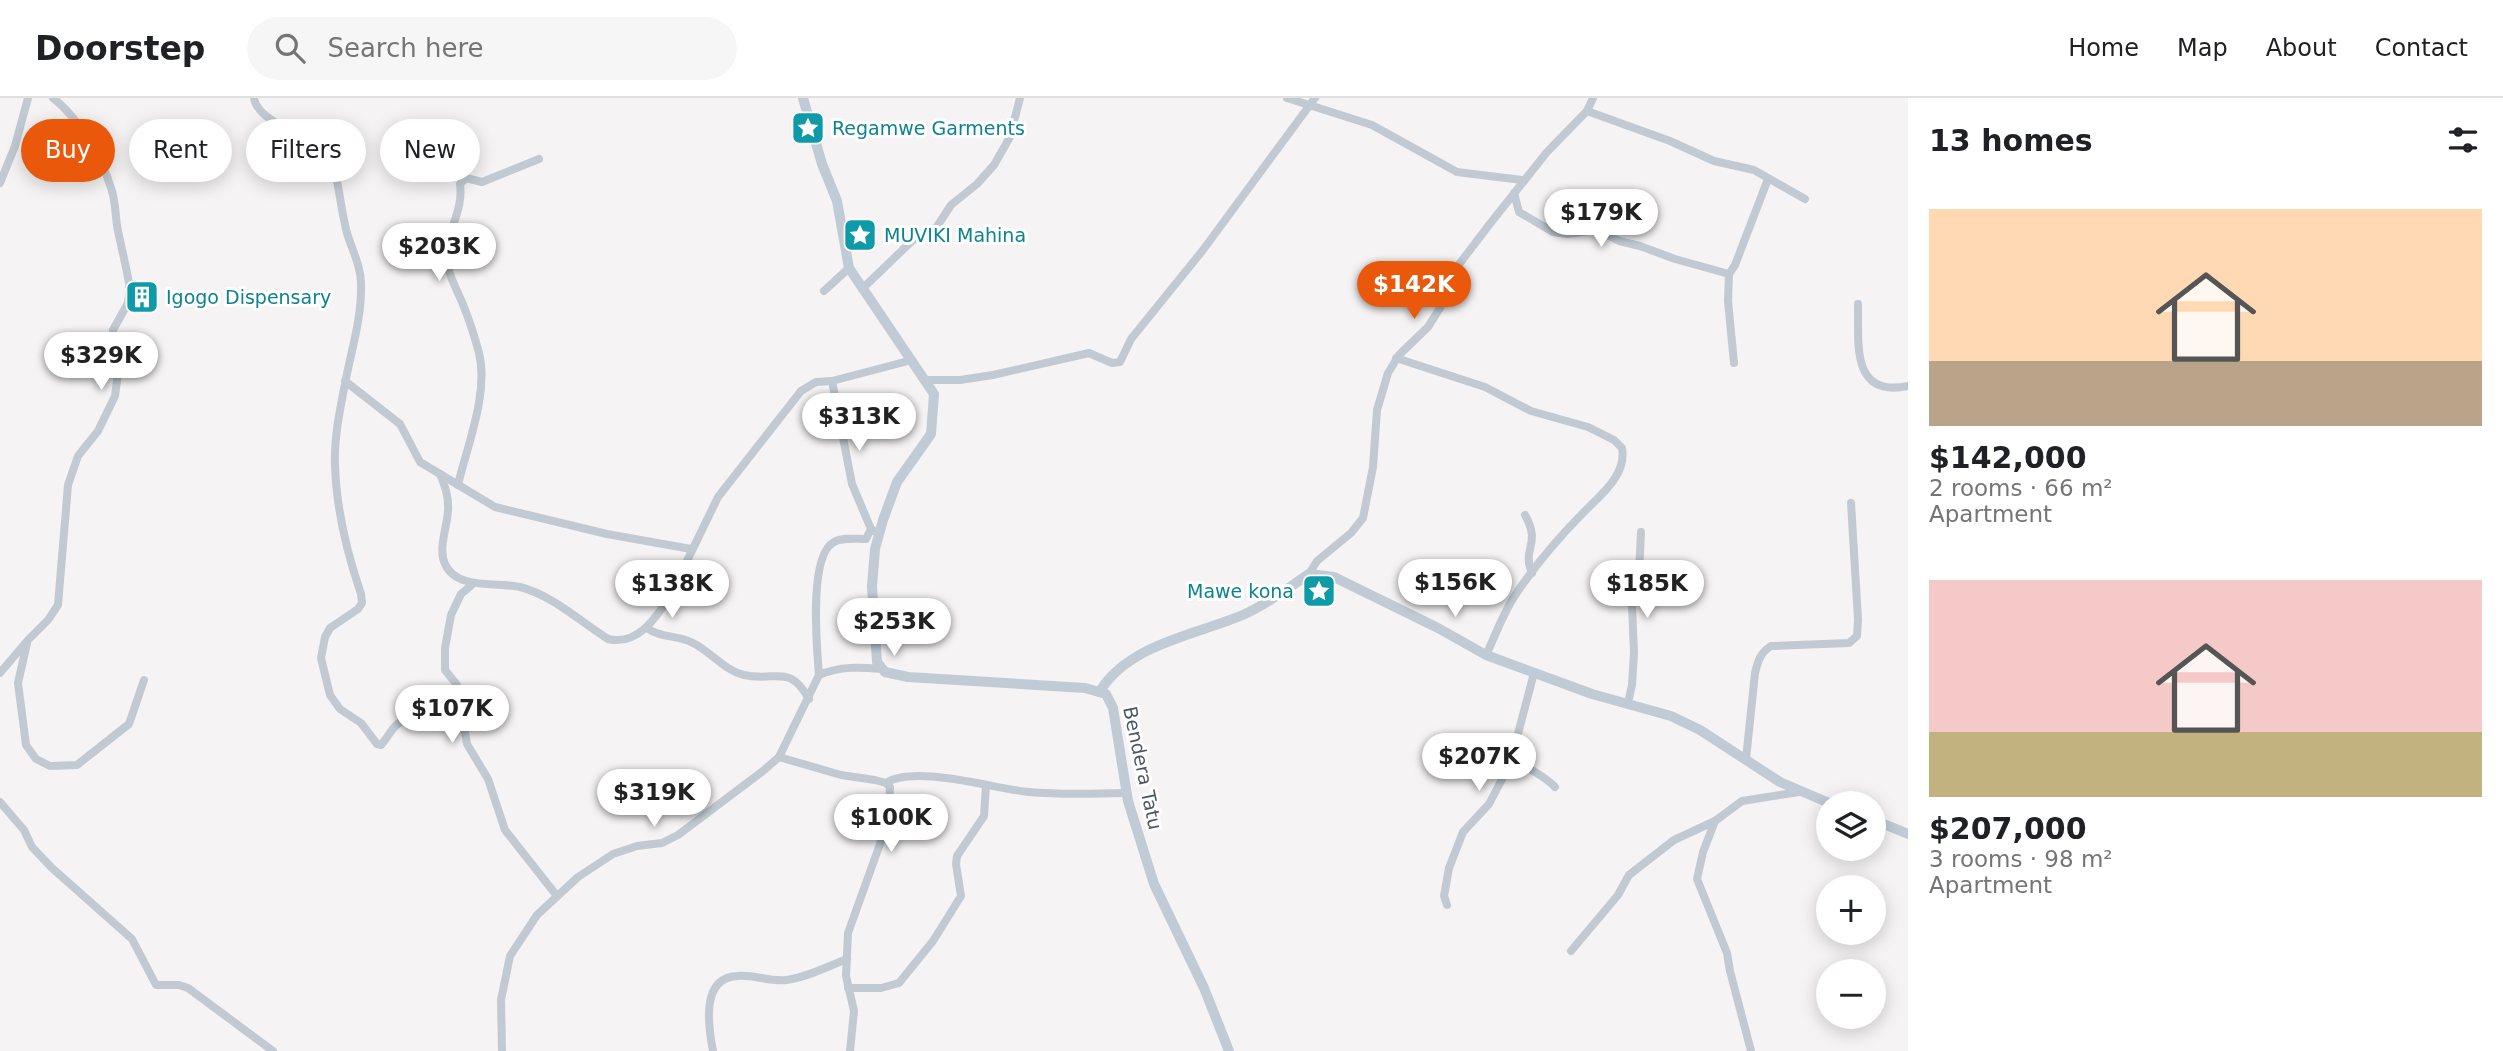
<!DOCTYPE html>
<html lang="en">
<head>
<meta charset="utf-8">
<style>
	:root { --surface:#fff; --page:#f6f6f6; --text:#202124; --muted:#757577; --line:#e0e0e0; --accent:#ea580c }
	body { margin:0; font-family:"DejaVu Sans",sans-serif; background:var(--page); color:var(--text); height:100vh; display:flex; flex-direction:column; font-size:26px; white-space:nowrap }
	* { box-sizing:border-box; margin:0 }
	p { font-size:23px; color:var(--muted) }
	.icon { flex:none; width:38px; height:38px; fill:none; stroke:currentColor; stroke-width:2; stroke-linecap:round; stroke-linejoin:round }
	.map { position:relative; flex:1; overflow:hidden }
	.panel { display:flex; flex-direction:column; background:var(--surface); width:595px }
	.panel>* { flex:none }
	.guide { position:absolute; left:21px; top:21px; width:665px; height:63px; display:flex; gap:14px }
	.tools { position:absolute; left:1816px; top:693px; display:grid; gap:14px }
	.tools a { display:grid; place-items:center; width:70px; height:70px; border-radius:50%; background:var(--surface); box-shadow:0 4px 18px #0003; font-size:35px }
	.price { position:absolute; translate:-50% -60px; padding:0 16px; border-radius:24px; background:#fff; color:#222; font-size:23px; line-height:46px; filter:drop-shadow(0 2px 4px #0008) }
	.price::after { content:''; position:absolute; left:50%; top:42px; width:21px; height:16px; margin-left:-10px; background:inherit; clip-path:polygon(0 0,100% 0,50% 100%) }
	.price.active { background:var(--accent); color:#fff }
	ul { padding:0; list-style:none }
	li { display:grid; align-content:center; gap:14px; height:371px; padding:0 21px }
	li span { display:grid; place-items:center; height:217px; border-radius:0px; color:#555 }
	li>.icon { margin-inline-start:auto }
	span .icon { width:126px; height:126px; fill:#fffc; stroke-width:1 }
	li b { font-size:30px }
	h2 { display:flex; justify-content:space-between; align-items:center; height:84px; padding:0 21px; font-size:30px }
	.chip { padding:0 24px; border-radius:32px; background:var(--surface); box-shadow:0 4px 18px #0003; font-size:24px; line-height:63px }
	.chip.active { background:var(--accent); color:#fff }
	header { display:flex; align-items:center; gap:42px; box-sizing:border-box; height:98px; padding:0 35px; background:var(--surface); border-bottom:2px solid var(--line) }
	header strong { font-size:33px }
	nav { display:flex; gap:38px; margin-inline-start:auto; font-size:24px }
	.search { width:490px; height:63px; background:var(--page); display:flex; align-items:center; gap:18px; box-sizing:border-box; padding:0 24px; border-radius:38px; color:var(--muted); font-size:26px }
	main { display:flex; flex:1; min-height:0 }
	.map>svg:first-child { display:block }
</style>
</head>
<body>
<header>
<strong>Doorstep</strong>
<div class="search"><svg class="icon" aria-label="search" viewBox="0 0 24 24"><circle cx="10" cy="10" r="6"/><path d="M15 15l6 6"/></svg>Search here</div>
<nav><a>Home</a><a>Map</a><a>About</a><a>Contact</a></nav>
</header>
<main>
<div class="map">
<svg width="1908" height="953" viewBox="0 0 1908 953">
	<rect width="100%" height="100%" fill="#f5f3f3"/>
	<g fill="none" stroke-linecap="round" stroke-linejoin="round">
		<g stroke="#c1cad2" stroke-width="8">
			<path d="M254 0C258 29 325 37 336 78 340 97 342 116 347 135 352 152 361 168 361 186 362 220 351 253 345 286 340 311 334 340 335 366 336 409 347 455 361 496L362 505 358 511 330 530 325 539 321 560 330 597 340 611 361 625 377 646 381 647C391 636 394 622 411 621 417 621 422 624 428 624L443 602 458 593"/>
			<path d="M1287 0 1372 27 1457 74 1522 82"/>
			<path d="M1587 13 1670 43 1714 63 1754 72 1805 101"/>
			<path d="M0 85 15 48 28 0"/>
			<path d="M1514 95 1519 114 1553 134 1567 136 1598 132 1619 143 1640 148 1675 161 1729 176"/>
			<path d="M862 191 913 142 936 130 951 107 977 86 994 67 1010 39 1020 0"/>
			<path d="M824 193 849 170"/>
			<path d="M1858 206C1859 244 1850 300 1908 288"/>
			<path d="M1396 260 1485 289 1531 313 1588 329 1614 342 1622 350C1627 376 1602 396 1586 412 1559 439 1535 467 1514 499 1503 516 1495 538 1486 557"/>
			<path d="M1734 265 1728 203 1729 176 1735 167 1768 81"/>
			<path d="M926 282H960L993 277 1089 255 1112 265 1120 264 1131 241 1203 152 1315 0"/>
			<path d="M345 283 400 326 420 364 495 409 607 436 691 451"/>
			<path d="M832 283 852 386 871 431 874 433"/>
			<path d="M440 376C445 388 449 399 448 413 447 429 438 451 445 466 456 492 498 484 520 489 552 497 581 524 608 541 637 548 655 521 669 500L718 399 801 293 816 284 832 283 912 262"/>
			<path d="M458 387C467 348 489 295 479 255 475 240 470 224 464 209 458 193 447 176 447 159 446 133 464 113 460 86L466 80 482 84 539 61"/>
			<path d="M1525 417C1542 447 1521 450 1532 475"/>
			<path d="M1309 476 1317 463 1351 435 1363 420 1373 369 1377 312 1388 275 1399 257 1428 229 1440 210 1457 169 1489 127 1547 54 1587 13 1593 0"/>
			<path d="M474 485 461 496 451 517 445 550V572L457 587 467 646 488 681 505 732 557 798"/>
			<path d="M647 530C659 540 679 537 693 545 711 554 724 572 744 577 776 584 789 565 809 601"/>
			<path d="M27 545 18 585 26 647 36 661 50 668 77 667 129 626 144 582"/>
			<path d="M0 575 28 542 48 522 58 507 68 387 78 358 98 333 115 298 118 276 113 232 128 205 130 191C127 172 122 152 118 133 115 119 116 103 111 90 102 60 78 19 53 0"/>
			<path d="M819 577C817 551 808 458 834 444 843 439 856 441 866 441L871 431"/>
			<path d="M1628 605 1632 587 1634 555 1632 507 1639 476 1641 434"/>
			<path d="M1514 656C1523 671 1542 675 1555 689"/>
			<path d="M779 659 841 677 875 682 886 685 890 689 889 707 880 746 848 835 846 878 854 913 850 953"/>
			<path d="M1746 661 1755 575C1758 563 1760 555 1771 548L1849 545 1857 538 1858 521 1851 405"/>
			<path d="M886 685C914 666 995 691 1029 694 1061 697 1094 696 1126 695"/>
			<path d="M0 704 24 732 32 749 52 770 132 841 156 887H179L188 890 273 953"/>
			<path d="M1715 723 1703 754 1697 781 1727 855 1730 873 1751 953"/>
			<path d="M1447 807 1444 798 1449 770 1463 734 1489 706 1510 666 1534 575"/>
			<path d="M1571 853 1618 797 1629 777 1674 742 1715 723 1742 703 1799 694"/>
			<path d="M848 890H881L899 885 933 843 961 798 956 766 957 758 984 718 986 688"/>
			<path d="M502 953 501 902 510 858 537 817 578 779 613 756 637 748 662 745 678 737 763 673 779 659 819 577C840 568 859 569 882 571"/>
			<path d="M713 953C708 927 701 880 737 878 753 876 770 884 786 882 806 880 828 868 847 861"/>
		</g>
		<g stroke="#c1cbd6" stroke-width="10">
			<path d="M803 0 822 66 837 103 849 170 934 296 931 336 897 384 883 422 875 451 872 488 877 564 885 574 908 579 1085 590 1106 596 1113 610 1128 703 1154 786 1204 890 1229 953"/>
			<path d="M1100 593C1130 545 1197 537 1245 516 1269 505 1288 490 1309 476L1334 479 1438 530 1486 557 1592 596 1671 618 1700 632 1780 684 1829 705"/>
			<path d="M1874 722 1908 736"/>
		</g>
	</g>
	<defs>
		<symbol id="sight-square" viewBox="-11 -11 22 22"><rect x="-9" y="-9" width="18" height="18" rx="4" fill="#0f9aa8" stroke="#fff"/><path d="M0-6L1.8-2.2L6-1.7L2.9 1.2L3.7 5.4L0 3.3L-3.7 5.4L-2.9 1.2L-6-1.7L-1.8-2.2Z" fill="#fff"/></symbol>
		<symbol id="building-square" viewBox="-11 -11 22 22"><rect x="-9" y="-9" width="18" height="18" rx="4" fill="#0f9aa8" stroke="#fff"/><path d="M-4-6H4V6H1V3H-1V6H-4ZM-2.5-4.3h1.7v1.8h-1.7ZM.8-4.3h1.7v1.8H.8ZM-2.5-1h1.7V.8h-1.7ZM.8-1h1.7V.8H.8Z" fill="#fff"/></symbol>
	</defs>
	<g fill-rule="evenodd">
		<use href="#sight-square" x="789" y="11" width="38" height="38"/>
		<use href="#sight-square" x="841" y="118" width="38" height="38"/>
		<use href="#building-square" x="123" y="180" width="38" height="38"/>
		<use href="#sight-square" x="1300" y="474" width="38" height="38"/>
	</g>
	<g text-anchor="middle" stroke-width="6" stroke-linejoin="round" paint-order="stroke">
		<g font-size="19" fill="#0d838f" stroke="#fff" text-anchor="start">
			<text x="832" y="37">Regamwe Garments</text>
			<text x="884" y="144">MUVIKI Mahina</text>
			<text x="166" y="206">Igogo Dispensary</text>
			<text x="1294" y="500" text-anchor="end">Mawe kona</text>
		</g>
		<g font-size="19" fill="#4a5661" stroke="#fff">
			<text transform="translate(1143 670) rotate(78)" y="7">Bendera Tatu</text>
		</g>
	</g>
</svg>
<div class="tools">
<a><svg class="icon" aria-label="layers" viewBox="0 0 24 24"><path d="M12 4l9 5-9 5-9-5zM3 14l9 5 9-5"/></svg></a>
<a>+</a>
<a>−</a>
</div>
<b class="price" style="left:1601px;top:151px">$179K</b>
<b class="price" style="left:439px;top:185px">$203K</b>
<b class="price active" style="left:1414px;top:223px">$142K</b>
<b class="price" style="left:101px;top:294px">$329K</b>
<b class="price" style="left:859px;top:355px">$313K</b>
<b class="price" style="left:1455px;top:521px">$156K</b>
<b class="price" style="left:672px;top:522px">$138K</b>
<b class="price" style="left:1647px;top:522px">$185K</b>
<b class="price" style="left:894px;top:560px">$253K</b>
<b class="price" style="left:452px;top:647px">$107K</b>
<b class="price" style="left:1479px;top:695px">$207K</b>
<b class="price" style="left:654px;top:731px">$319K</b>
<b class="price" style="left:891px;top:756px">$100K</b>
<div class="guide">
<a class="chip active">Buy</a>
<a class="chip">Rent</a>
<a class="chip">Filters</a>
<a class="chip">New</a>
</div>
</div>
<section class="panel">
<h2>13 homes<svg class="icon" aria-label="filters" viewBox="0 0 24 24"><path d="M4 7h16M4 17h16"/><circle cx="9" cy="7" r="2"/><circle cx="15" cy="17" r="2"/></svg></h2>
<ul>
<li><span style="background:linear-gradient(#ffd9b3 70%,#b9a48a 0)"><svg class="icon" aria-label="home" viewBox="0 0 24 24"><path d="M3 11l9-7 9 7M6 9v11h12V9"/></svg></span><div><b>$142,000</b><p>2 rooms · 66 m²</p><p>Apartment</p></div></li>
<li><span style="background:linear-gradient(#f6c9c9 70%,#c2b280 0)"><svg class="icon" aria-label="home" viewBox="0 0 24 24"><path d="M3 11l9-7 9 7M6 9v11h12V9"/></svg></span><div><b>$207,000</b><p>3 rooms · 98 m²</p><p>Apartment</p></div></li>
</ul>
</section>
</main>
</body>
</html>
